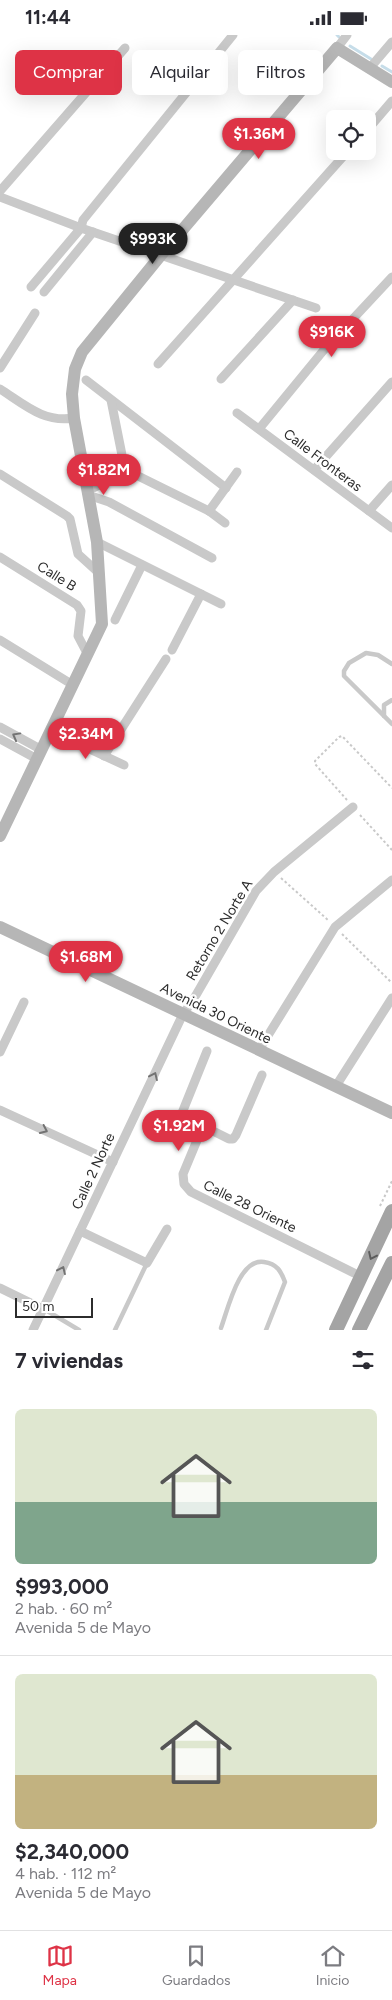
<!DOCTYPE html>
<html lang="es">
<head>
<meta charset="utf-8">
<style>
	:root { --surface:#fff; --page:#f7f7f7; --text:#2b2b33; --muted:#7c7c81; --line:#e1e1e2; --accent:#de3346 }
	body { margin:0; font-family:Figtree,sans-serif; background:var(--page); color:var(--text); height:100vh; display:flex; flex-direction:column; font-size:19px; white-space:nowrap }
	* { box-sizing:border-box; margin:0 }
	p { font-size:16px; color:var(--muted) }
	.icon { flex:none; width:28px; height:28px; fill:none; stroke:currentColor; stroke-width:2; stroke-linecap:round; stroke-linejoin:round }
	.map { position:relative; height:1295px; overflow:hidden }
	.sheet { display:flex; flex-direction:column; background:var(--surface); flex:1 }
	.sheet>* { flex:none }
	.banner { position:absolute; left:15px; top:15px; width:362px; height:45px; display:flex; gap:10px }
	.tools { position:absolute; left:326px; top:75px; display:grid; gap:10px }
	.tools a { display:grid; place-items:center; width:50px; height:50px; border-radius:8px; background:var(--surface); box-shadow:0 5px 20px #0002; font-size:25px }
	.scale { position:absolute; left:15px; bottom:12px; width:78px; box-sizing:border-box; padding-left:5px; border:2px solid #2c2c2c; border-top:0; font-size:14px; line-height:18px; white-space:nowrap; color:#2c2c2c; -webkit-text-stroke:4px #fff; paint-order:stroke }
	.price { position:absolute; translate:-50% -42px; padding:0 11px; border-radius:18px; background:var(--accent); color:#fff; font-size:16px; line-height:32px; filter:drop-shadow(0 1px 2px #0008) }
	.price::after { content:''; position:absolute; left:50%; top:30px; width:15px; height:11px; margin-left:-8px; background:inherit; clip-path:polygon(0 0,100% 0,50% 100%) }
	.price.on { background:#222; color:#fff }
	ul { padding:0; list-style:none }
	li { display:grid; align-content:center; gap:10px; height:265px; padding:0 15px }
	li+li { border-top:1px solid var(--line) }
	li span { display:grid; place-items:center; height:155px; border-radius:8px; color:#555 }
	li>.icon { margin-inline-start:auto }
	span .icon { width:90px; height:90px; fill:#fffc; stroke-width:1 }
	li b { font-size:21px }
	h2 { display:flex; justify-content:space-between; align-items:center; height:60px; padding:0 15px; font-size:21px }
	.tag { padding:0 18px; border-radius:8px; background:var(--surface); box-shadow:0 5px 20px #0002; font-size:18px; line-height:45px }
	.tag.on { background:var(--accent); color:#fff }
	.status { display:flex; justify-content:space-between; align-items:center; height:35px; padding:0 25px; background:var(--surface); direction:ltr }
	.status svg { height:14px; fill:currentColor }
	.tab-bar { display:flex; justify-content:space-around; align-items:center; height:70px; border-top:1px solid var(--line); background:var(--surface); font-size:14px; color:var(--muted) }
	.tab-bar a { display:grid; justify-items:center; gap:2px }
	.tab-bar .on { color:var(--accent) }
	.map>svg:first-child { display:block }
</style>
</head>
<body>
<div class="status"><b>11:44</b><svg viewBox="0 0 49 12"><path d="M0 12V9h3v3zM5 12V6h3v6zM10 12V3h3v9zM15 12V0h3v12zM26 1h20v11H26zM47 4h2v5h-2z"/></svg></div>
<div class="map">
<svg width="392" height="1295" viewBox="0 0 392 1295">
	<rect width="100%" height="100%" fill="#fff"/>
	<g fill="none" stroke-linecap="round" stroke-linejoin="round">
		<g stroke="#c6dde9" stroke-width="3">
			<path d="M337 0 339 2"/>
			<path d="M350 11 371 24"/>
			<path d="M382 31 392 37"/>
		</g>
		<g stroke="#c9c9c9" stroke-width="2" stroke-dasharray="2.5 2.5" stroke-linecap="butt">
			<path d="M347 765 315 729V726L339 702 342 701 392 753"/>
			<path d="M360 780 392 815"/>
			<path d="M281 843 328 885"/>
			<path d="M342 899 392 948"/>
			<path d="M380 1171 392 1146"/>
		</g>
		<g stroke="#c9c9c9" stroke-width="4.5">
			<path d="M392 629 378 620 366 618 349 628 344 636V641L392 689"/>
			<path d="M384 681V670L392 665"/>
			<path d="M44 1274 79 1295"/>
			<path d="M221 1293C228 1274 239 1223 264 1227 277 1229 281 1236 285 1247L266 1295"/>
			<path d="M115 1295 147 1228"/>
		</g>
		<g stroke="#c9c9c9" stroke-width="9">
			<path d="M337 13 347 0"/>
			<path d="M369 34 392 7"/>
			<path d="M368 94 392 66"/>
			<path d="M0 156 125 13"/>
			<path d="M0 162 81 193 316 273"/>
			<path d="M31 252 81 193 83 185 233 0"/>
			<path d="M44 257 93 197"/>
			<path d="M158 329 348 116"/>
			<path d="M0 333 35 278"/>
			<path d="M221 344 293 265"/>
			<path d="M86 345 226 453"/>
			<path d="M0 354C25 370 44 388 74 383"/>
			<path d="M111 365 124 430 128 436 209 476 225 488"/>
			<path d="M237 378 392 493"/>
			<path d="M259 394 323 316 392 242"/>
			<path d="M314 435 392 347"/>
			<path d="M0 439 67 481 70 484 78 519 100 539"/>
			<path d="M84 442 124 430"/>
			<path d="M87 456 128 436"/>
			<path d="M88 460 109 467 212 523"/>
			<path d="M209 476 237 437"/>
			<path d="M369 476 392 450"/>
			<path d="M97 507 221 569"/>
			<path d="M0 522 77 570 81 576 78 601 88 620"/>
			<path d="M115 585 142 530"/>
			<path d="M0 605 73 650"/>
			<path d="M172 615 201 559"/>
			<path d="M0 692 42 715"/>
			<path d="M51 696 124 730"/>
			<path d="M0 704 37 724"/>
			<path d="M104 721 166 624"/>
			<path d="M259 1015 335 892 392 845"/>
			<path d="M207 1016 182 1078 187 1083 229 1104H233L236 1100 262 1040"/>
			<path d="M0 1017 24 967"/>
			<path d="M336 1051 392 963"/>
			<path d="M0 1075 113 1127"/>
			<path d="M203 1091 183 1139 184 1149 191 1157 362 1242"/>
			<path d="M80 1196 147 1228 167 1194"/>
			<path d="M0 1253 43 1274"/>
			<path d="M33 1295 183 979 192 967 256 856 274 837 353 772"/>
		</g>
		<g stroke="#b6b6b6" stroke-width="12">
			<path d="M0 801 102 589 97 507 74 383 72 359 75 334 82 317 161 220 337 13 392 47"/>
			<path d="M0 892 392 1078"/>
		</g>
		<g stroke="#a4a4a4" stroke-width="14">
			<path d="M336 1295 392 1176"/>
			<path d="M359 1295 392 1228"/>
		</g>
	</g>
	<defs><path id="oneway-chevron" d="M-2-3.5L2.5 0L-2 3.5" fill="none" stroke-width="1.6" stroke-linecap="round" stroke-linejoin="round" transform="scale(1.25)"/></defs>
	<g stroke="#737373">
		<use href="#oneway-chevron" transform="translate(16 701) rotate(-151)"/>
		<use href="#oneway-chevron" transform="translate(154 1041) rotate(-65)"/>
		<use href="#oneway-chevron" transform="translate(44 1095) rotate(25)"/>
		<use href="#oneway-chevron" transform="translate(62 1235) rotate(-65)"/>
	</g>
	<use stroke="#5c5c5c" href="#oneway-chevron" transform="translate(372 1221) rotate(115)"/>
	<g text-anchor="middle" stroke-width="5" stroke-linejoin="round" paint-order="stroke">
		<g font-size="14" fill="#2c2c2c" stroke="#fff">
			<text transform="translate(323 425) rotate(37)" y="5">Calle Fronteras</text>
			<text transform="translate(57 541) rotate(32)" y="5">Calle B</text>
			<text transform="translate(219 895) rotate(-59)" y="5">Retorno 2 Norte A</text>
			<text transform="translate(216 978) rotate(26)" y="5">Avenida 30 Oriente</text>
			<text transform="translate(93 1136) rotate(-65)" y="5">Calle 2 Norte</text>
			<text transform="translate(250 1171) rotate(26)" y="5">Calle 28 Oriente</text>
		</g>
	</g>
</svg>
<div class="tools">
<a><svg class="icon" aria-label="locate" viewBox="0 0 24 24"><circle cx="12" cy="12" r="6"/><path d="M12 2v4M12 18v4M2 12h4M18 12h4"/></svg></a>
</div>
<div class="scale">50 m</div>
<b class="price" style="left:259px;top:125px">$1.36M</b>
<b class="price on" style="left:153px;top:230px">$993K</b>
<b class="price" style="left:332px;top:323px">$916K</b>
<b class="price" style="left:104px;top:461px">$1.82M</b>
<b class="price" style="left:86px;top:725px">$2.34M</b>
<b class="price" style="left:86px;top:948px">$1.68M</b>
<b class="price" style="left:179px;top:1117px">$1.92M</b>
<div class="banner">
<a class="tag on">Comprar</a>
<a class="tag">Alquilar</a>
<a class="tag">Filtros</a>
</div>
</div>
<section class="sheet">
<h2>7 viviendas<svg class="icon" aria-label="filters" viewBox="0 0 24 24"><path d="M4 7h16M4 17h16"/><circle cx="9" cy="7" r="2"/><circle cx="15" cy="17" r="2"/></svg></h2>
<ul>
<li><span style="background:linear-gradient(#dfe7d0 60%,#7fa58c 0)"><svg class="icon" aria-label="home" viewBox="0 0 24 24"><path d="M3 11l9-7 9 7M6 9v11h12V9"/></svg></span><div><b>$993,000</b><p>2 hab. · 60 m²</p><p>Avenida 5 de Mayo</p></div></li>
<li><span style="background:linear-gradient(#dfe7d0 65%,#c2b280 0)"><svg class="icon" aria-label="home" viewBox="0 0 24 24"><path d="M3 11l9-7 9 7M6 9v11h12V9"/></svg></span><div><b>$2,340,000</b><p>4 hab. · 112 m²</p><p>Avenida 5 de Mayo</p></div></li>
</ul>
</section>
<nav class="tab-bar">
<a class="on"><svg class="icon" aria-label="map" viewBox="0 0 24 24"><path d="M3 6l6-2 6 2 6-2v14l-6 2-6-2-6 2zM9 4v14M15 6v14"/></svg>Mapa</a>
<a><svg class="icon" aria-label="saved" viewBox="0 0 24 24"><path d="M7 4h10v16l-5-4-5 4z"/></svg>Guardados</a>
<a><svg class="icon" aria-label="home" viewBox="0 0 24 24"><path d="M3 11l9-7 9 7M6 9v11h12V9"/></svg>Inicio</a>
</nav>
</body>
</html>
